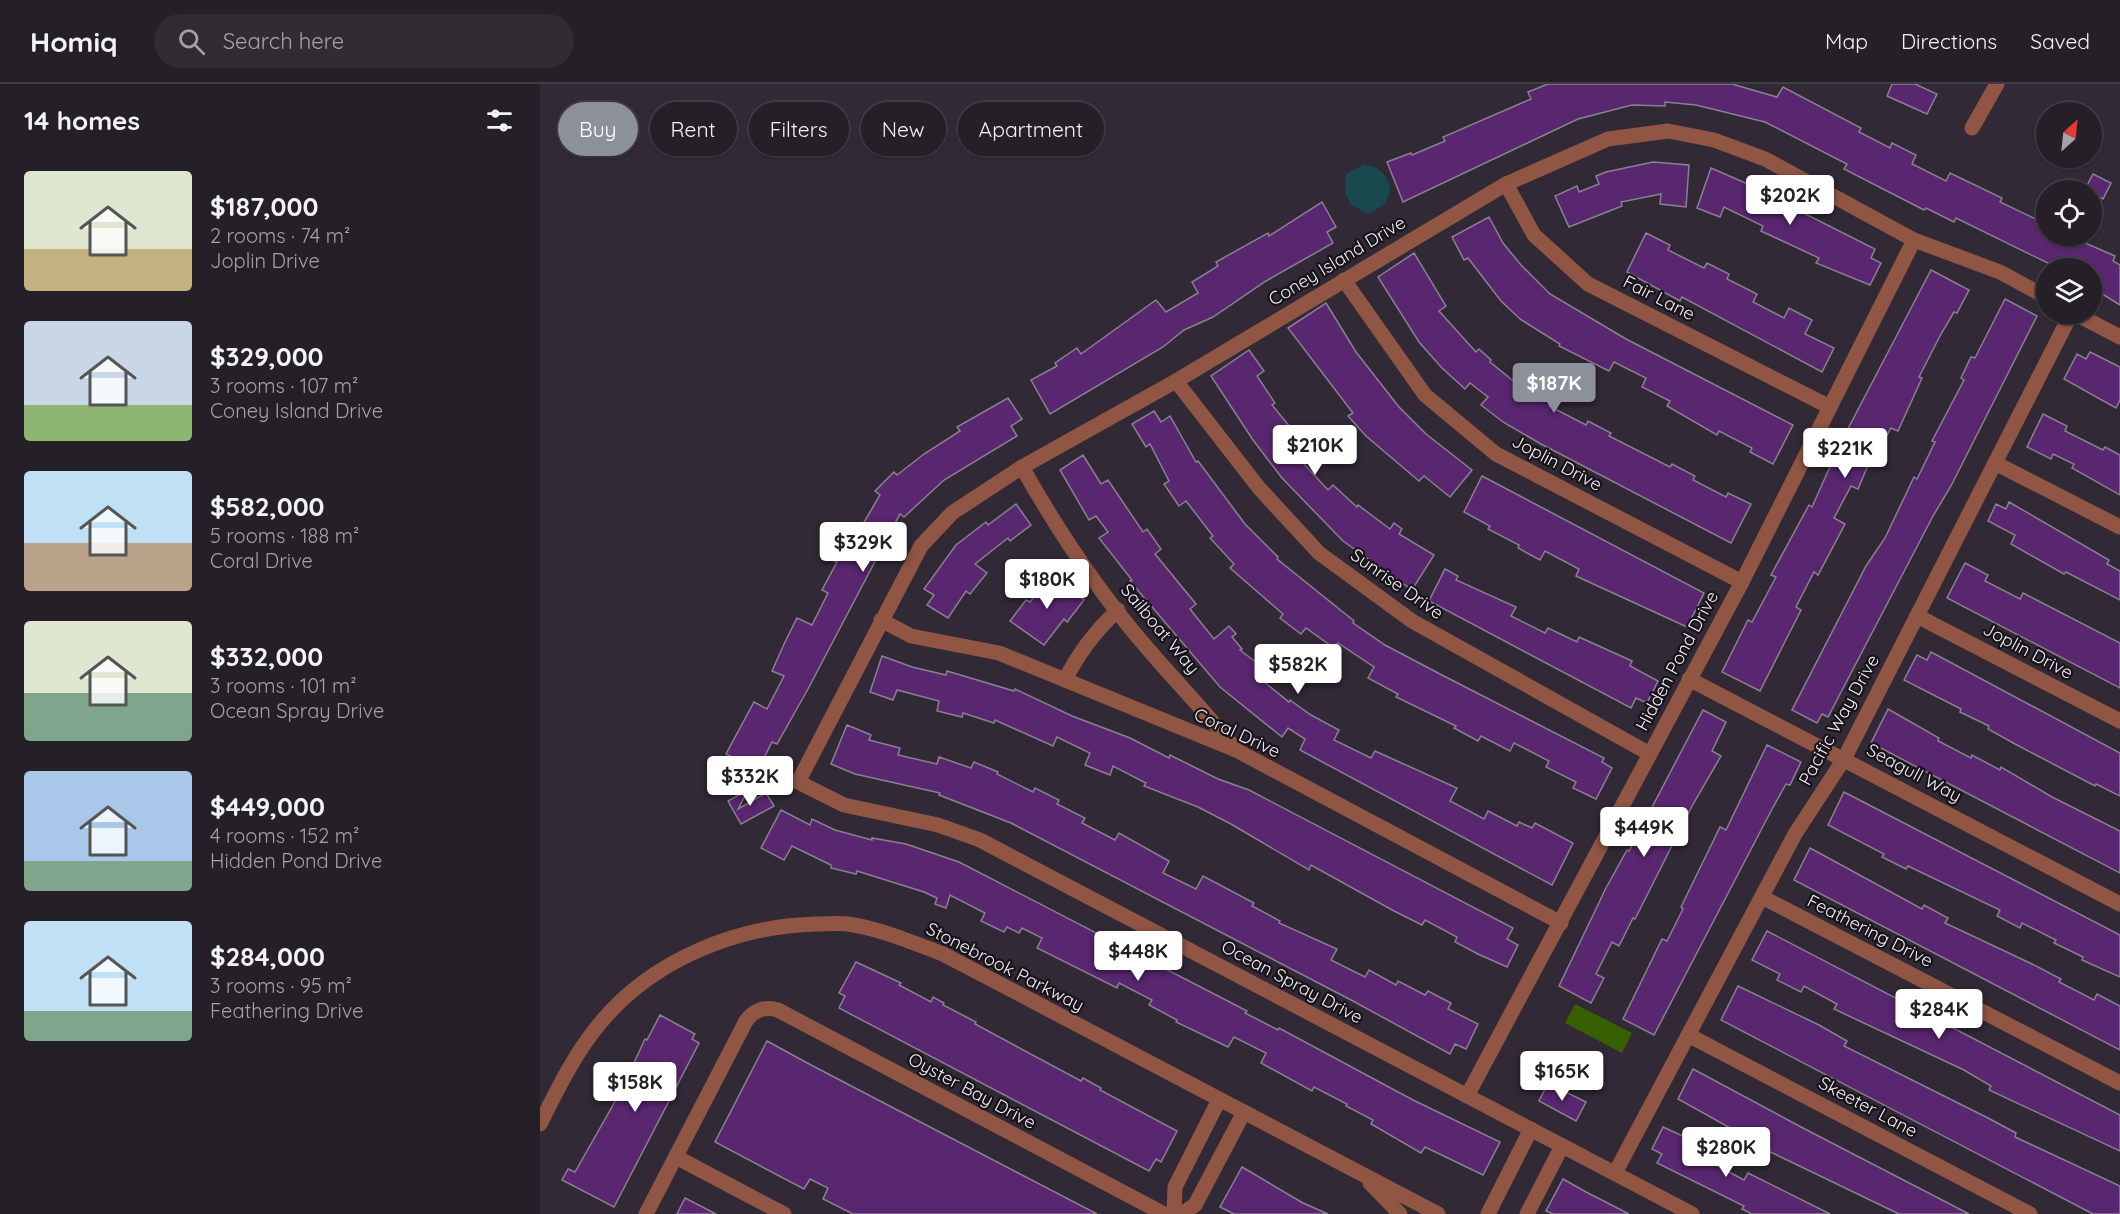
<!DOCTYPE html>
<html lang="en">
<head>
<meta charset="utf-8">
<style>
	:root { --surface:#251f28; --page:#312c34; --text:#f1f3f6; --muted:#a3a2a8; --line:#423d45; --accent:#8c9099 }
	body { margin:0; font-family:Quicksand,sans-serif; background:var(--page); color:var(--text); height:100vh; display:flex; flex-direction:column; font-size:22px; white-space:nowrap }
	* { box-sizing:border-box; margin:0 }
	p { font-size:20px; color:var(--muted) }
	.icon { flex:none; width:33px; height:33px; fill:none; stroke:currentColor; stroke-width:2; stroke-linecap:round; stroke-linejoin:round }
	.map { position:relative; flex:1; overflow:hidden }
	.drawer { display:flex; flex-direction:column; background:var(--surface); width:540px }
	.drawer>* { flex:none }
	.banner { position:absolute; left:18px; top:18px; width:570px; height:54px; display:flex; gap:12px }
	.needle { width:39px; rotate:27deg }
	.tools { position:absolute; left:1496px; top:18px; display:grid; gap:12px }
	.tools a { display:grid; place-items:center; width:66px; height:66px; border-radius:50%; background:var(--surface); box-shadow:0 2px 4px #0004,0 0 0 2px var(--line); font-size:30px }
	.price { position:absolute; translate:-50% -51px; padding:0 14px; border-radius:6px; background:#fff; color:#222; font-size:20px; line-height:39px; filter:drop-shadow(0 2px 3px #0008) }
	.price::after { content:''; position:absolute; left:50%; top:36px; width:18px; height:14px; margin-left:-9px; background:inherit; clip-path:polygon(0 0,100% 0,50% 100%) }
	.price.on { background:var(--accent); color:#fff }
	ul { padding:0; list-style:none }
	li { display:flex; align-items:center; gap:18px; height:150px; padding:0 24px }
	li span { display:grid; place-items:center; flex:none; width:168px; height:120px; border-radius:6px; color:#555 }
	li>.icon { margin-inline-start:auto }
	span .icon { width:72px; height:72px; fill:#fffc; stroke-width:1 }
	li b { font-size:26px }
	h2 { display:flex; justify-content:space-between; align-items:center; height:72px; padding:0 24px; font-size:26px }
	.chip { padding:0 21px; border-radius:27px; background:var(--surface); box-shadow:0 2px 4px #0004,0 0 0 2px var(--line); font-size:21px; line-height:54px }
	.chip.on { background:var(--accent); color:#fff }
	header { display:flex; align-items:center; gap:36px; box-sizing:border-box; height:84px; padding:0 30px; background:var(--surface); border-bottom:2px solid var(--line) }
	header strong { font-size:28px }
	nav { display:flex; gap:33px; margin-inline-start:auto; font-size:21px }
	.search { width:420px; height:54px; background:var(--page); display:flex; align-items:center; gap:15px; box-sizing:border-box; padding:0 21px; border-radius:33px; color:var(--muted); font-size:22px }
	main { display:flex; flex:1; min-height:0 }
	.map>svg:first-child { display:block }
</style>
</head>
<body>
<header>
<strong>Homiq</strong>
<div class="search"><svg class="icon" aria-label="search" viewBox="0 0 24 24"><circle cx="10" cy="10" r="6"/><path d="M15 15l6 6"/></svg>Search here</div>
<nav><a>Map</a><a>Directions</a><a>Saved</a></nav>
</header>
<main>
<section class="drawer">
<h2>14 homes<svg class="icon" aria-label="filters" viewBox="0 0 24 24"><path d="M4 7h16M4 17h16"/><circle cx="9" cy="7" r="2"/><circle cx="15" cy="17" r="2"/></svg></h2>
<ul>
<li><span style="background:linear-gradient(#dfe7d0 65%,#c2b280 0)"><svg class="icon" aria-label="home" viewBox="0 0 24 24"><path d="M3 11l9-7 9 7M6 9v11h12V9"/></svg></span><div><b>$187,000</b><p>2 rooms · 74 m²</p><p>Joplin Drive</p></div></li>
<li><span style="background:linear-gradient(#c9d6e8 70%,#8fb573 0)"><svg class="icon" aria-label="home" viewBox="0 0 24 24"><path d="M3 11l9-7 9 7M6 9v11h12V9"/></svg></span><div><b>$329,000</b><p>3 rooms · 107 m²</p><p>Coney Island Drive</p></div></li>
<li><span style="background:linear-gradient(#bfe0f5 60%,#b9a48a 0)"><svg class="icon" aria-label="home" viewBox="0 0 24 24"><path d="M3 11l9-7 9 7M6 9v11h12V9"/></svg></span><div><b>$582,000</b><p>5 rooms · 188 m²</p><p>Coral Drive</p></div></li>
<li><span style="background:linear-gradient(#dfe7d0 60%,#7fa58c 0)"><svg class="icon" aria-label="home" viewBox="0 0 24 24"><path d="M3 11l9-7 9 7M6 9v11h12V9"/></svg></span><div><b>$332,000</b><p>3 rooms · 101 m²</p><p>Ocean Spray Drive</p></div></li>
<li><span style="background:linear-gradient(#a9c7e8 75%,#7fa58c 0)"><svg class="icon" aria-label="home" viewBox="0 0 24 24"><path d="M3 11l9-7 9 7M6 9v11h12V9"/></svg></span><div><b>$449,000</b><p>4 rooms · 152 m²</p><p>Hidden Pond Drive</p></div></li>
<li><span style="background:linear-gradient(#bfe0f5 75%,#7fa58c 0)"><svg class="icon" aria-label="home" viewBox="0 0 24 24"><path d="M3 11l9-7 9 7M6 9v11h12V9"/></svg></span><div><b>$284,000</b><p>3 rooms · 95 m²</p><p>Feathering Drive</p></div></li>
</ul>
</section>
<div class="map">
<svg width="1580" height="1130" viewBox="0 0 1580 1130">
	<rect width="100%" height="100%" fill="#312936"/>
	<path fill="#385f02" d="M1035 920 1092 949 1082 969 1025 939Z"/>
	<path fill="#19484e" d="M824 80C855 86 861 119 826 130L810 119 805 108 806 90Z"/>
	<g fill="#592670" stroke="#8a8090" stroke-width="1.5">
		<path d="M1008 0H1192L1237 13 1243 3 1321 44 1319 48 1350 64 1352 59 1376 71 1372 80 1406 97 1410 89 1462 114 1460 118 1506 140V152H1529L1575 172 1573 177 1580 181V221L1551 203V184H1518L1416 134 1414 138 1386 124 1384 126 1304 85 1307 80 1225 38 1156 21 1125 18V22L1092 21 1038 35 863 118 847 78 871 69 872 71 905 57 903 53 991 15 988 8Z"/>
		<path d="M1352 0H1375L1397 10 1387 30 1347 12Z"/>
		<path d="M1113 78 1149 81 1146 123 1120 120 1121 110 1081 118 1082 122 1029 143 1015 112 1037 102 1039 108 1059 100 1056 92 1066 88Z"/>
		<path d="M1171 84 1231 110 1230 112 1335 165 1331 174 1341 179 1330 201 1276 179 1279 174 1221 147 1223 142 1184 123 1180 133 1157 124Z"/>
		<path d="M1553 90 1571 99 1563 115 1545 105Z"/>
		<path d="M782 118 796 143 787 148 793 159 726 197 673 233 644 246 623 263 510 330 491 296 517 282 515 279 537 264 541 270 616 216 626 228 658 209 652 198 678 182 676 178 728 149 729 152Z"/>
		<path d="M949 133 963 159 981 181 1010 210 1086 255 1253 341 1233 380 1210 368 1212 364 1179 347 1177 351 1127 322 1130 317 1102 303 1106 294 1074 278 1069 287 1019 262 1020 260 980 235 961 217 928 174 924 176 912 153Z"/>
		<path d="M1106 149 1130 161 1128 166 1164 184 1167 179 1189 190 1187 195 1217 210 1213 218 1244 234 1249 224 1272 236 1265 250 1294 264 1282 288 1142 213 1140 217 1087 188Z"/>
		<path d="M874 169 906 222 899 227 936 268 939 265 951 276 950 278 987 308 990 303 1012 315 1009 322 1046 341 1048 337 1071 349 1069 352 1130 383 1132 380 1155 392 1153 396 1186 413 1188 409 1211 420 1191 459 1001 360 963 338 941 321 948 313 930 299 925 305 902 284 879 258 838 193Z"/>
		<path d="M1391 186 1429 206 1417 229 1414 228 1401 250 1379 293 1382 294 1358 347 1351 344 1341 362 1337 360 1318 405 1311 402 1294 434 1305 440 1278 491 1274 488 1256 523 1261 526 1220 607 1182 588 1208 536 1212 538 1236 493 1231 491 1269 421 1272 423 1301 358Z"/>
		<path d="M1465 215 1497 232 1411 402 1393 432 1288 633 1282 630 1277 639 1252 626 1326 482 1345 454 1374 393 1377 395 1395 358 1392 357 1424 296 1421 294 1431 273 1435 274Z"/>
		<path d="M786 219 816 268 859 323 886 350 932 386 910 413 884 392 879 397 826 352 808 332 813 329 748 244Z"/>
		<path d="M709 266 724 287 717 292 735 319 732 321 773 371 762 378 788 406 793 401 817 423 818 421 850 445 854 439 862 445 859 450 894 471 872 506 803 457 742 394 713 356 671 292Z"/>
		<path d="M1550 268 1580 283V316L1576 324 1524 295 1537 270 1546 275Z"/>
		<path d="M468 314 482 335 471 342 477 352 404 396 364 433 360 430 268 605 237 660 232 658 218 686 186 670 214 618 227 625 244 592 232 587 245 558 257 534 272 541 288 509 282 506 297 478 294 477 306 453 313 457 340 411 335 407 354 388 357 391 384 370 420 347 417 343Z"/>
		<path d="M614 327 621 338 630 332 656 378 658 377 705 440 738 473 737 475 814 537 813 539 845 561 898 589 1064 674 1062 678 1072 684 1056 715 1033 704 1036 698 1006 683 1009 677 974 659 970 667 941 652 938 657 914 644 916 642 856 613 858 610 828 594 834 583 798 559 794 564 766 544 761 550 740 534 743 530 690 484 694 480 670 454 673 452 646 417 639 422 624 400 629 397 610 360 606 363 592 340Z"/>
		<path d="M1503 330 1527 342 1525 347 1563 366 1565 363 1580 371V411L1532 384 1534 380 1513 370 1511 375 1487 363Z"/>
		<path d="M543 371 561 400 568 396 603 448 607 445 621 465 615 470 656 520 650 525 674 555 689 542 696 550 692 553 702 565 700 566 725 585 718 593 749 618 750 616 771 631 799 646 794 656 831 674 835 667 917 704 910 717 944 735 948 727 977 742 979 738 992 744 995 739 1033 759 1012 801 760 666 765 655 748 644 742 653 680 603 590 497 592 496 559 454 568 448 556 432 549 436 520 386Z"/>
		<path d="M942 392 1164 509 1147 543 1036 492 1039 485 1005 467 1000 476 978 464 979 461 948 445 950 442 924 428Z"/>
		<path d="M1469 418 1569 476 1567 480 1580 487V516L1526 488 1524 490 1471 460 1475 451 1448 437 1456 420 1466 425Z"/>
		<path d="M476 420 491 441 470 457 468 454 435 480 447 489 430 510 426 507 408 534 387 521 394 511 384 505 416 461 446 438 448 441Z"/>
		<path d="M1425 479 1448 491 1445 497 1480 515 1483 509 1580 559V604L1407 514Z"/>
		<path d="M905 485 918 492 916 496 976 523 971 532 1005 549 1008 544 1037 558 1039 553 1092 577 1090 582 1118 597 1107 619 1096 614 1091 624 889 517Z"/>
		<path d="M512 491 544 516 527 538 524 535 504 561 470 537 486 516 490 518Z"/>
		<path d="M1391 568 1580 669V712L1556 700 1555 702 1475 660 1448 645 1449 642 1420 628 1421 625 1364 596 1377 571 1387 576Z"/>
		<path d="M342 572 372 583 406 591 407 587 474 607 475 605 532 632 590 654 629 674 630 671 678 695 709 706 973 844 967 855 978 861 967 883 938 870 915 858 917 853 885 836 882 841 854 827 771 781 769 786 691 740 658 723 604 702 606 699 573 682 570 691 545 681 550 669 517 653 513 662 455 636 454 639 423 629 422 633 397 627 399 617 357 606 353 616 330 608Z"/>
		<path d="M1348 625 1399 654 1398 657 1431 674 1432 671 1460 686 1461 683 1512 713 1580 747V789L1331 659Z"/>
		<path d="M1163 626 1186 638 1172 667 1181 672 1152 722 1095 835 1093 834 1079 862 1072 858 1056 890 1064 894 1051 919 1019 902 1066 804 1087 766 1089 767Z"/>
		<path d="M307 641 331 651 329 656 360 664 358 671 397 680 399 673 431 684 434 678 458 688 457 690 493 708 495 704 519 716 517 720 545 734 542 739 575 756 579 749 629 777 623 789 656 805 663 792 714 819 712 822 740 837 739 839 797 865 791 876 825 893 829 886 856 901 858 897 885 911 888 907 911 919 908 925 938 940 926 965 915 960 910 970 813 917 471 739 399 711 400 709 315 690 291 680Z"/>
		<path d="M1227 661 1261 678 1250 701 1246 700 1231 727 1114 951 1083 935 1122 855 1127 857 1143 825 1141 823 1180 743 1186 746Z"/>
		<path d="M208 706 198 725 226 709 234 722 201 740 188 717Z"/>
		<path d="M1304 708 1580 851V893L1542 876 1543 873 1514 859 1516 856 1482 839 1480 844 1457 832 1460 826 1368 782 1366 785 1342 773 1344 770 1288 741Z"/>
		<path d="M241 726 270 741 272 735 295 746 332 756V754L366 760 419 778 707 927 705 929 738 946 739 944 873 1016 960 1058 943 1091 885 1063 881 1069 831 1040 833 1036 806 1022 807 1020 774 1003 772 1007 721 979 726 969 694 953 688 963 636 938 637 936 609 921 612 916 579 899 577 904 497 864 502 854 482 844 479 849 467 843 464 848 441 837 445 829 410 811 406 824 395 820 397 814 384 808 317 787 316 790 291 784V781L252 762 244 776 221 764Z"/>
		<path d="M1270 764 1382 825 1384 821 1408 834 1405 839 1492 880 1521 895 1519 898 1554 916 1557 910 1580 922V966L1254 796Z"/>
		<path d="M1227 847 1580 1031V1067L1449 1006 1451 1002 1424 986 1294 925 1297 920 1264 902 1261 908 1237 896 1240 890 1212 876Z"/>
		<path d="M316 878 361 899 359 901 391 918 393 913 404 919 403 921 436 938 435 940 541 997 543 994 561 1004 560 1006 637 1047 621 1078 616 1075 609 1087 299 924 305 912 299 909Z"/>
		<path d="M1198 902 1279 941 1307 957 1304 962 1448 1034 1476 1049 1475 1053 1580 1102V1130H1553L1181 936Z"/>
		<path d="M120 931 155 950 152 955 159 959 74 1123 22 1096 28 1085 35 1088 81 1007 105 955 107 956Z"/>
		<path d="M227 957 271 981 557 1130H313L283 1115 288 1104 270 1095 264 1105 175 1058Z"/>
		<path d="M1153 985 1261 1043 1429 1130H1359L1220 1063 1221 1061 1138 1015Z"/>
		<path d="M1008 999 1046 1018 1036 1037 999 1017Z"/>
		<path d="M1123 1043 1176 1067 1170 1078 1204 1096 1208 1089 1290 1130H1212L1202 1125 1204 1122 1117 1079 1122 1070 1112 1065Z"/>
		<path d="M702 1083 763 1119 788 1130H694L680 1123Z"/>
		<path d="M1023 1095 1046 1108 1089 1130H1013L1006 1127Z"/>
		<path d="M145 1114 176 1130H137Z"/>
	</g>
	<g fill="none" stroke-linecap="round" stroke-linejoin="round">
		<g stroke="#905543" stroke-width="15">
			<path d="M1432 44 1457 0"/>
			<path d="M966 100 994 151 1048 200 1290 323"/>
			<path d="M804 196 885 311 956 370 1202 498"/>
			<path d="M1536 230 1580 253"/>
			<path d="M636 297 719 404 779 469 872 537 1110 670"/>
			<path d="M1455 379 1580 443"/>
			<path d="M482 383C518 447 560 510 608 565 637 599 668 630 696 666"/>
			<path d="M1377 532 1580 637"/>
			<path d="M341 536 371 552 459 569 696 666 1021 839"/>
			<path d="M1149 595 1580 820"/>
			<path d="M525 596C539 568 555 547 578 526"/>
			<path d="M1222 813 1580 999"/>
			<path d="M1148 951 1490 1130"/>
			<path d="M927 1012 1202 498 1374 156"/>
			<path d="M0 1040C18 1004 35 969 61 938 113 876 196 842 276 840 286 840 297 839 308 840 341 845 372 858 403 870L898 1130"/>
			<path d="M136 1073 244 1130"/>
			<path d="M1075 1089 1255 750 1304 675 1531 230"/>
			<path d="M830 1099 860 1130"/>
			<path d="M106 1130 206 937C214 926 225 922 238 926L624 1130"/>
			<path d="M634 1130 635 1103 679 1016"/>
			<path d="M641 1130 655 1121 704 1028"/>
			<path d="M948 1130 991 1045"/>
			<path d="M987 1130 1022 1062"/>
			<path d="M1152 1130 440 756 398 741 304 721 258 698 381 462 412 429 482 383 636 297 966 100 1068 55 1128 47 1174 56 1225 75 1374 156 1460 188 1506 213"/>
		</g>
	</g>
	<g text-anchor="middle" stroke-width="4.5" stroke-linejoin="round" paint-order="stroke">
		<g font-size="18" fill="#f3edf6" stroke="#171319">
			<text transform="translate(797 177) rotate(-31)" y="6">Coney Island Drive</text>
			<text transform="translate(1119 214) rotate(27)" y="6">Fair Lane</text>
			<text transform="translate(1017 379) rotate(28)" y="6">Joplin Drive</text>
			<text transform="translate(857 500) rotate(35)" y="6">Sunrise Drive</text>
			<text transform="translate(620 545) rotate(50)" y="6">Sailboat Way</text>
			<text transform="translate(1488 567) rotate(28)" y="6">Joplin Drive</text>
			<text transform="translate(1137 577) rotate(-62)" y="6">Hidden Pond Drive</text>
			<text transform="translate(1299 636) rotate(-61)" y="6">Pacific Way Drive</text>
			<text transform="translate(697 649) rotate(25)" y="6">Coral Drive</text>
			<text transform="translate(1374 689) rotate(28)" y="6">Seagull Way</text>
			<text transform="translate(1330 847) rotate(27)" y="6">Feathering Drive</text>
			<text transform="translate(465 883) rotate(27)" y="6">Stonebrook Parkway</text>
			<text transform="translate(752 898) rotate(28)" y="6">Ocean Spray Drive</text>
			<text transform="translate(432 1007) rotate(28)" y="6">Oyster Bay Drive</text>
			<text transform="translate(1328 1023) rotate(28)" y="6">Skeeter Lane</text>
		</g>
	</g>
</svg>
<div class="tools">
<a><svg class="needle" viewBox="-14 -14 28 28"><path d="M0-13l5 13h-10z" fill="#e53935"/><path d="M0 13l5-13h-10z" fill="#a3a2a8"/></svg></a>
<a><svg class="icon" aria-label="locate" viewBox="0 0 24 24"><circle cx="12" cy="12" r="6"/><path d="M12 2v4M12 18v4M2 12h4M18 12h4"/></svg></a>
<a><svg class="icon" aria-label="layers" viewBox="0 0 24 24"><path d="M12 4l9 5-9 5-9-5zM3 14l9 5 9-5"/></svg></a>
</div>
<b class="price" style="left:1250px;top:142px">$202K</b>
<b class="price on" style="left:1014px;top:330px">$187K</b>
<b class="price" style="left:775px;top:392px">$210K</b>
<b class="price" style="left:1305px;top:395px">$221K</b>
<b class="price" style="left:323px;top:489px">$329K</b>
<b class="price" style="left:507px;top:526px">$180K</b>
<b class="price" style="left:758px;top:611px">$582K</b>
<b class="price" style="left:210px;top:723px">$332K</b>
<b class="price" style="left:1104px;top:774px">$449K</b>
<b class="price" style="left:598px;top:898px">$448K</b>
<b class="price" style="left:1399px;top:956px">$284K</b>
<b class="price" style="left:1022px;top:1018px">$165K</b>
<b class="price" style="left:95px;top:1029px">$158K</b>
<b class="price" style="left:1186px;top:1094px">$280K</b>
<div class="banner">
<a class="chip on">Buy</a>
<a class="chip">Rent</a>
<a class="chip">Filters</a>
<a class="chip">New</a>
<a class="chip">Apartment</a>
</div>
</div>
</main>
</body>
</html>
